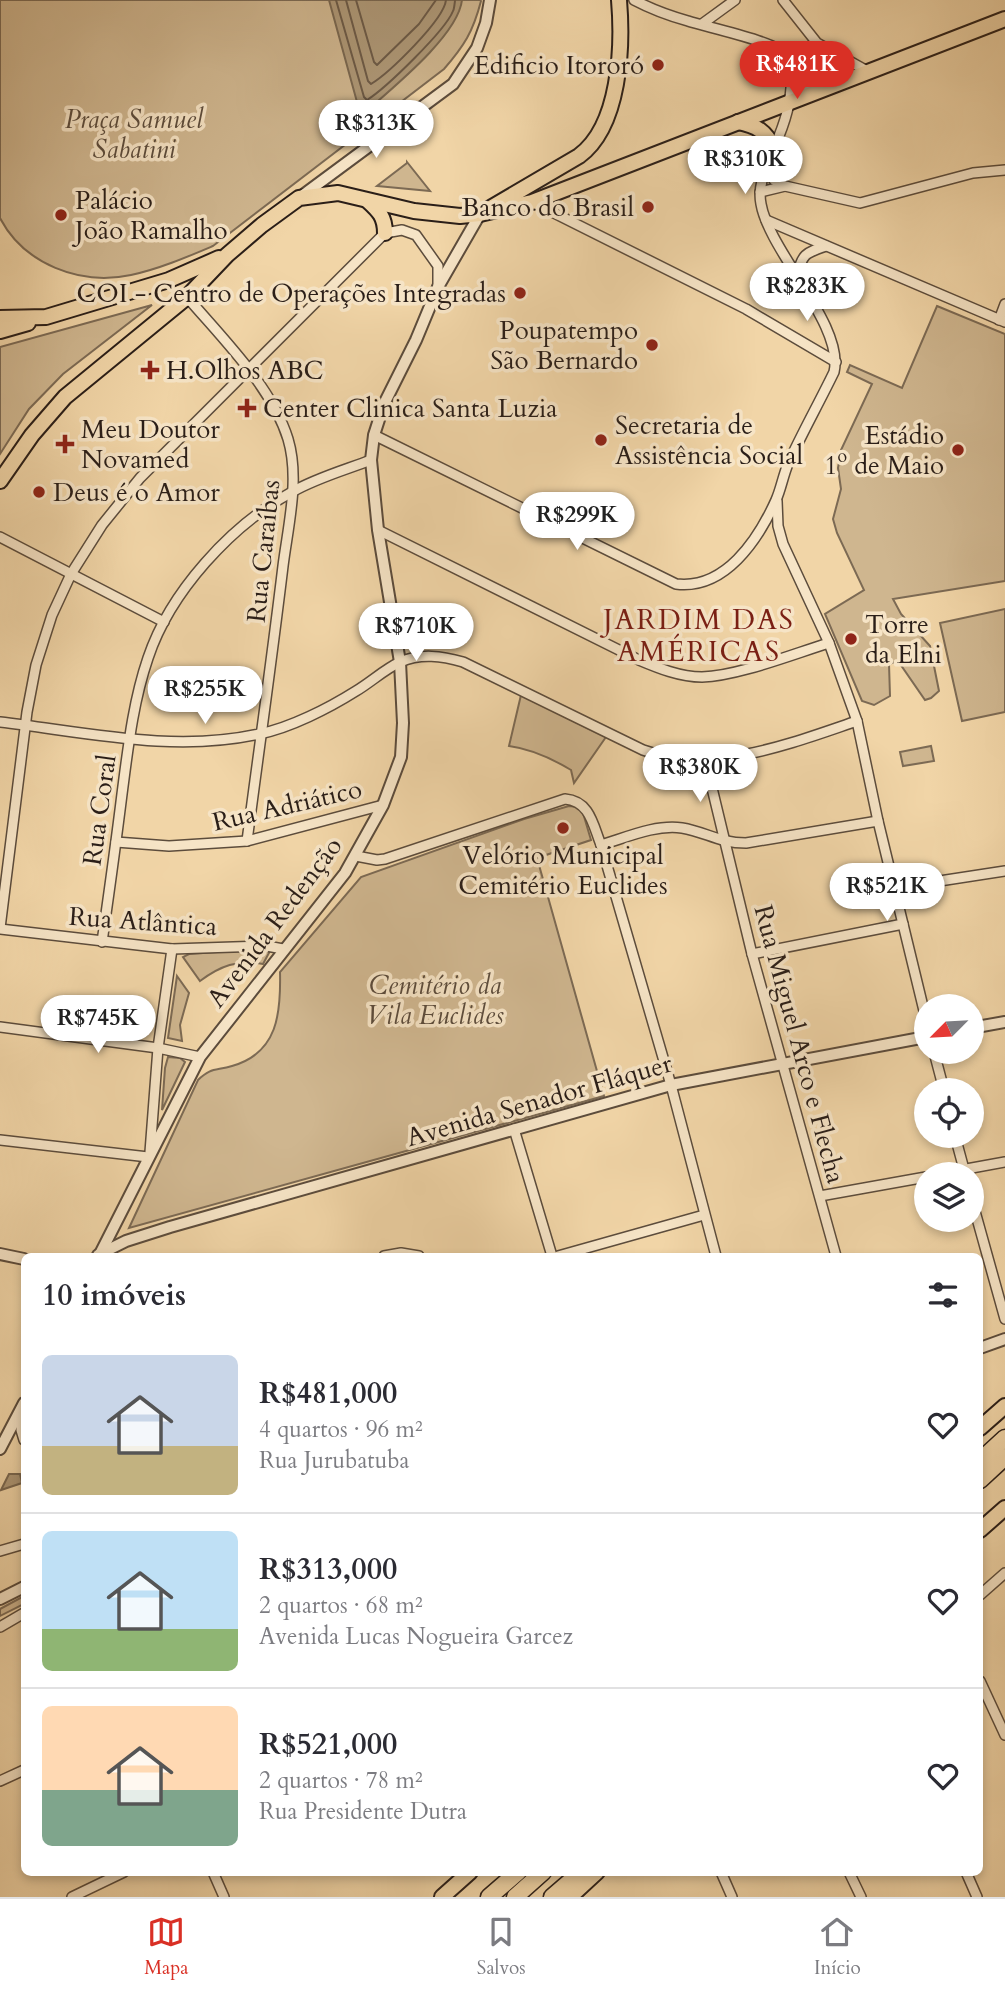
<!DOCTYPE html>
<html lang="pt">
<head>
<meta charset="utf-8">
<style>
	:root { --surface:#fff; --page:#f7f7f7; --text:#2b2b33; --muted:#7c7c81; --line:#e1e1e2; --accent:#d93025 }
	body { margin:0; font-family:Cardo,serif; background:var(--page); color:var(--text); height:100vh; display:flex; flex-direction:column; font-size:26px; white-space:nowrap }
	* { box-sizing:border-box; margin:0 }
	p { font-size:23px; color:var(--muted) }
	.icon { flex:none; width:38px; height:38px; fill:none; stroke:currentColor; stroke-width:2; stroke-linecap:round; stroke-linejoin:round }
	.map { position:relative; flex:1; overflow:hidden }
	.side { position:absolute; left:21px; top:1253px; width:962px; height:623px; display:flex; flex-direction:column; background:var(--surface); border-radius:10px; box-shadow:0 4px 10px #0003 }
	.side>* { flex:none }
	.needle { width:46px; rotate:246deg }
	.buttons { position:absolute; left:914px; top:994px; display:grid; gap:14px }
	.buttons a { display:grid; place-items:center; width:70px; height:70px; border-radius:50%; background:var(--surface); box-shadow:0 4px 10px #0003; font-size:35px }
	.price { position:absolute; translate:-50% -60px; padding:0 16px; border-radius:24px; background:#fff; color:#222; font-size:23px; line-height:46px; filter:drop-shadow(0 2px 4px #0008) }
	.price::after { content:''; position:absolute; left:50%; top:42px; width:21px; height:16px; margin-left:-10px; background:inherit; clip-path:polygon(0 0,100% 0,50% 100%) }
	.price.current { background:var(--accent); color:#fff }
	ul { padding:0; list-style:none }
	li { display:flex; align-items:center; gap:21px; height:175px; padding:0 21px }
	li+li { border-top:2px solid var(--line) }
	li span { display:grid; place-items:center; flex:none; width:196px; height:140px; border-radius:10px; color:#555 }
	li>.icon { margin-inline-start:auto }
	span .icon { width:84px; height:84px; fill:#fffc; stroke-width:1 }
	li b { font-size:30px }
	h2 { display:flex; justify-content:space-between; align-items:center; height:84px; padding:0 21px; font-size:30px }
	.tab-bar { display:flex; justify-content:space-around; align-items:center; height:98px; border-top:2px solid var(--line); background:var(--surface); font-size:19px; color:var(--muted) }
	.tab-bar a { display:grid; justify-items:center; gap:4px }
	.tab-bar .current { color:var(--accent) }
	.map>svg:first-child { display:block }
</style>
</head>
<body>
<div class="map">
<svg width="1005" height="1897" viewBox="0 0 1005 1897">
	<rect width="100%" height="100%" fill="#f1d5a7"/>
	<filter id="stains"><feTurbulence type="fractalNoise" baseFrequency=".00286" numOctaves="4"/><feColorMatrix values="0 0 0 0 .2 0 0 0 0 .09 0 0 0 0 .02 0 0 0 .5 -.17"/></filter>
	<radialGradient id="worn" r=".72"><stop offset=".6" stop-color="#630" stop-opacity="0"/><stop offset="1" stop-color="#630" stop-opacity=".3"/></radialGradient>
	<g fill="#cfb68f" stroke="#7c6a54" stroke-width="2">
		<path d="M0 0H480L481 1C473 32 464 46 444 69L213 246C187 257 159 269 131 275 80 286 24 264 0 218Z"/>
		<path d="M407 162 430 191 377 186 407 163Z"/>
		<path d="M152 305 63 374 29 409 0 454V347Z"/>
		<path d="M937 306 1005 334V581L893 599 901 614 930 646 939 691 931 698 925 700 898 661 889 664 890 696 874 705 862 701 825 614 864 590 837 533 833 519 841 489 838 468 841 450 872 384 847 372 850 365 902 388Z"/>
		<path d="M1005 609V712L962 721 940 623Z"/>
		<path d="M521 695 606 737 574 783 571 770C551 758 532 749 509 746Z"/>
		<path d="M931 746 934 761 903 766 900 752Z"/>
		<path d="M569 806 578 807 583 813 591 840 537 858 604 1096 129 1228 198 1080C211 1067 216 1071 232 1066 278 1053 281 1013 280 972L361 877 524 819Z"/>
		<path d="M259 949 270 951 263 964C238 959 220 966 200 981L183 957 189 954Z"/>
		<path d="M177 976 189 993 180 1025 182 1041 168 1038Z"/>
		<path d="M168 1057 180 1058 185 1062 162 1110 165 1068Z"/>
		<path d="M24 1596V1604L0 1616V1609Z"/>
	</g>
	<g fill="#ad9776" stroke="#796750" stroke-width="2">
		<path d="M329 0H462C458 36 391 89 363 114L357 102Z"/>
		<path d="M9 1474H20L22 1483 1 1490Z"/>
	</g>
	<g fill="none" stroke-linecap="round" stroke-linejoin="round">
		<g stroke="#6c5a47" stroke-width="2">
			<path d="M336 0 364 97 367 100C386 88 445 31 453 11 454 10 455 1 455 0"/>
			<path d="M346 0 368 81 371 84C389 73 444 20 446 0"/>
			<path d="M356 0 374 62 377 65 419 24 436 0"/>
		</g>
		<defs>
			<g id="minor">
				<path d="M783 0 817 43 867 71"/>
				<path d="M702 24 735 0"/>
				<path d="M791 79 799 86 818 90"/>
				<path d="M765 168 774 180 785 186 860 203 973 173 1005 170"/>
				<path d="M760 192 785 186"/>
				<path d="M532 202 746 309 836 362"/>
				<path d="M766 220 1005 322"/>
				<path d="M797 276C802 254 805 253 826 246"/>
				<path d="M187 297C222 338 272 387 288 439 300 479 288 526 283 566 272 658 259 749 247 841"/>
				<path d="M999 320 1005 304"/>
				<path d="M374 435 676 584C725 590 758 540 776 500 781 489 783 476 788 464 802 433 819 403 834 372 845 326 769 251 761 204 757 185 767 166 774 148 785 123 793 99 791 71 790 66 791 60 788 56 779 42 706 27 688 21 670 16 651 9 634 0"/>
				<path d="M777 501 778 526 783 544 829 643 857 721 878 821 926 1019"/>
				<path d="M378 530 639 660C658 668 680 677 702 677 738 676 793 654 829 643"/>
				<path d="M0 537 164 622"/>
				<path d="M0 722C85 732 174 753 259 734 290 728 329 708 356 691 371 682 385 669 400 662 421 653 442 656 463 662L643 750C712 775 792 743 857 721"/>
				<path d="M705 759 752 954 836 1256"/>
				<path d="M116 842 169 846 247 841 383 805"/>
				<path d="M601 845C625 838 655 824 682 828 706 832 719 843 746 843L878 821"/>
				<path d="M356 856 377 860 385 859 565 799C590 801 593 825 601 845L671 1085 716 1256"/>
				<path d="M894 888 1005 871"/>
				<path d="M0 928 27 712 36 665 52 615 71 574 102 525 140 478 385 233 402 230 416 235 438 266V285"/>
				<path d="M0 929 172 949 267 946 283 949"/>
				<path d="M102 942C109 893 116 843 122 794 128 748 133 702 148 658 170 592 231 525 292 492 316 478 345 470 371 460"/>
				<path d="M752 954 903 924"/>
				<path d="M0 1027 158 1048 200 1057"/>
				<path d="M934 1052 944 1090"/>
				<path d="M514 1129 552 1256"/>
				<path d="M955 1136 965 1173"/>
				<path d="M0 1140 148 1157"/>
				<path d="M150 1152 158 1048 172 949"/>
				<path d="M939 1174 1005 1162"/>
				<path d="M820 1196 926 1177"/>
				<path d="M971 1197 1005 1319"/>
				<path d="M384 1256 401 1253 419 1256"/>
				<path d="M558 1256 704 1215"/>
				<path d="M22 1407 21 1430 24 1440"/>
				<path d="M0 1551 24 1544"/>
				<path d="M980 1595 1005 1573"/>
				<path d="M0 1627 24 1613"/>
				<path d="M980 1681 1005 1735"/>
				<path d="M0 1781 24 1770"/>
				<path d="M213 1872 224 1897"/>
				<path d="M721 1872 732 1897"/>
				<path d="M849 1872 861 1897"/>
				<path d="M966 1872 977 1897"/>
				<path d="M72 1897 124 1872"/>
			</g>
			<g id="tertiary">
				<path d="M299 198 453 84 477 48 486 23 490 0"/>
				<path d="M971 1028 1005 1022"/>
				<path d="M0 1254 24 1259"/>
				<path d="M98 1255 126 1241 170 1227 671 1085 926 1037"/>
				<path d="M99 1256 200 1057 345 873 383 805 401 757 403 723 400 662 378 530 371 460 374 435 384 404 416 340 438 287 480 214"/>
				<path d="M980 1348 1005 1339"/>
				<path d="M0 1449 24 1403"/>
				<path d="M0 1599 24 1587"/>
			</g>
			<g id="primary">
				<path d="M738 122C757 126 766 131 774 149"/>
				<path d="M368 201C379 211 385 217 385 233"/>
				<path d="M487 210 579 156C620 126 623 47 619 0"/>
				<path d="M0 318 46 317 169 280 219 258"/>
				<path d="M0 331 28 323"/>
				<path d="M0 481 32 435 65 397 187 297 227 255 262 225 299 198 338 193 414 211 460 216 480 214 532 202 1005 19"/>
			</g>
			<g id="trunk">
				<path d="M980 1428 1005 1406"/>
				<path d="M980 1530 1005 1508"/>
				<path d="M442 1897 470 1872"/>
				<path d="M570 1897 597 1872"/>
			</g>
			<g id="motorway">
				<path d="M980 1461 1005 1438"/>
				<path d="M980 1480 1005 1457"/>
				<path d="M489 1897 518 1872"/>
				<path d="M515 1897 543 1872"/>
				<path d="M552 1897 581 1872"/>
			</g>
		</defs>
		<use href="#minor" stroke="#5c4c3c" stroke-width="12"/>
		<use href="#tertiary" stroke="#5c4c3c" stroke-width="14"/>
		<use href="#primary" stroke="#2a1e18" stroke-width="18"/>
		<use href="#trunk" stroke="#2a1e18" stroke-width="18"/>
		<use href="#motorway" stroke="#2a1e18" stroke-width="19"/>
		<use href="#minor" stroke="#f6e4c6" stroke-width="9"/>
		<use href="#tertiary" stroke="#f6e4c6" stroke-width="10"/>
		<use href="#primary" stroke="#f1d5a7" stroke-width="14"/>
		<use href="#trunk" stroke="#f1d5a7" stroke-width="14"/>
		<use href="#motorway" stroke="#f1d5a7" stroke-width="16"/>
	</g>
	<g fill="#8f2418" stroke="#f6e4c6" stroke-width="2.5">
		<circle cx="658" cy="65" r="7"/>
		<circle cx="648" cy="207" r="7"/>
		<circle cx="61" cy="215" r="7"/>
		<circle cx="520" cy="293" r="7"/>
		<circle cx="652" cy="345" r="7"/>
		<path d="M146.5 359.5h7v7h7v7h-7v7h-7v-7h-7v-7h7z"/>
		<path d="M243.5 397.5h7v7h7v7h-7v7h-7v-7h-7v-7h7z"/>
		<circle cx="601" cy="440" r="7"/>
		<path d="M61.5 433.5h7v7h7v7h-7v7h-7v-7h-7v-7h7z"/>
		<circle cx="958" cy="450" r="7"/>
		<circle cx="39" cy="492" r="7"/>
		<circle cx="851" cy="639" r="7"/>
		<circle cx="563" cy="828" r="7"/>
	</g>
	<g text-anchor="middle" stroke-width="7" stroke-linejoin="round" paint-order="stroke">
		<g font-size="26" fill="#2a1e18" stroke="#f6e4c6" text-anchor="start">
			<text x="644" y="74" text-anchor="end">Edificio Itororó</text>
			<text x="75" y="209">Palácio<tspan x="75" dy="30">João Ramalho</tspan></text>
			<text x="634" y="216" text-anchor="end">Banco do Brasil</text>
			<text x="506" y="302" text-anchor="end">COI - Centro de Operações Integradas</text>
			<text x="638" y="339" text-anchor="end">Poupatempo<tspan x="638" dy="30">São Bernardo</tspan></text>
			<text x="166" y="379">H.Olhos ABC</text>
			<text x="263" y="417">Center Clinica Santa Luzia</text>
			<text x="615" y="434">Secretaria de<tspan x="615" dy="30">Assistência Social</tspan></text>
			<text x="81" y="438">Meu Doutor<tspan x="81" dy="30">Novamed</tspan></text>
			<text x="944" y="444" text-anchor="end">Estádio<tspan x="944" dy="30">1º de Maio</tspan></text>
			<text x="53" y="501">Deus é o Amor</text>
			<text x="865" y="633">Torre<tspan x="865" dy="30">da Elni</tspan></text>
			<text x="563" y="864" text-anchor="middle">Velório Municipal<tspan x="563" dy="30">Cemitério Euclides</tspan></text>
		</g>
		<g font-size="26" font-style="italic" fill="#5c4c3c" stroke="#f6e4c6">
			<text x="134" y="128">Praça Samuel<tspan x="134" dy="30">Sabatini</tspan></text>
			<text x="435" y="994">Cemitério da<tspan x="435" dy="30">Vila Euclides</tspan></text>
		</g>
		<g font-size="26" fill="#2a1e18" stroke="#f6e4c6">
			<text transform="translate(263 551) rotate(-84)" y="9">Rua Caraíbas</text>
			<text transform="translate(287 805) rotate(-13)" y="9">Rua Adriático</text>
			<text transform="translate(99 810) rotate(-82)" y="9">Rua Coral</text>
			<text transform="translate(143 921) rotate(4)" y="9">Rua Atlântica</text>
			<text transform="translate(274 922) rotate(-53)" y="9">Avenida Redenção</text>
			<text transform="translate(800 1044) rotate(75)" y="9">Rua Miguel Arco e Flecha</text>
			<text transform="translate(539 1100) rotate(-16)" y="9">Avenida Senador Fláquer</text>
		</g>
		<g font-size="28" letter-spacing="2" fill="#7a1f14" stroke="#f6e4c6">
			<text x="699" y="629">JARDIM DAS<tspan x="699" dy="32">AMÉRICAS</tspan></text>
		</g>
	</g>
	<rect width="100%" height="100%" filter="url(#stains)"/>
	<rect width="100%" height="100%" fill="url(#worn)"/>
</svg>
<div class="buttons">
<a><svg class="needle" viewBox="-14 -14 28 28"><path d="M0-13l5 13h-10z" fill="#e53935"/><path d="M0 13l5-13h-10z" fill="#7c7c81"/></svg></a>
<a><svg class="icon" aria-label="locate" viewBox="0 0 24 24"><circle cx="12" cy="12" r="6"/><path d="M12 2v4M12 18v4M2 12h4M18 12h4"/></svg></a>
<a><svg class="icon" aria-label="layers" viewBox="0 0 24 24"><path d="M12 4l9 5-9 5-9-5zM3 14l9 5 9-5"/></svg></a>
</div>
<b class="price current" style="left:797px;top:101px">R$481K</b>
<b class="price" style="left:376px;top:160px">R$313K</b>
<b class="price" style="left:745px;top:196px">R$310K</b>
<b class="price" style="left:807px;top:323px">R$283K</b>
<b class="price" style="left:577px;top:552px">R$299K</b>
<b class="price" style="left:416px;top:663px">R$710K</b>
<b class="price" style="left:205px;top:726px">R$255K</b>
<b class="price" style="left:700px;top:804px">R$380K</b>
<b class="price" style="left:887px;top:923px">R$521K</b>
<b class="price" style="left:98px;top:1055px">R$745K</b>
<section class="side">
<h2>10 imóveis<svg class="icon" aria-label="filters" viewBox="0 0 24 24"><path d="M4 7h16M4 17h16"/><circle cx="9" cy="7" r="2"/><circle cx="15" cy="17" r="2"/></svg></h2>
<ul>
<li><span style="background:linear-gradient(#c9d6e8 65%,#c2b280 0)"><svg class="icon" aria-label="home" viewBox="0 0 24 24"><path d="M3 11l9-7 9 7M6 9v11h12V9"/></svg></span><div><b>R$481,000</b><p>4 quartos · 96 m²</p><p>Rua Jurubatuba</p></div><svg class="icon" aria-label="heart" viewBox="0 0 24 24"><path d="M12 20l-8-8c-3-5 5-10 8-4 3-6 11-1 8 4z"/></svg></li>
<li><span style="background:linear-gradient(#bfe0f5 70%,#8fb573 0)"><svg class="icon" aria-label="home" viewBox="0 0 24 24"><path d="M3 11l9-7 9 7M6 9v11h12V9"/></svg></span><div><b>R$313,000</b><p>2 quartos · 68 m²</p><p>Avenida Lucas Nogueira Garcez</p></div><svg class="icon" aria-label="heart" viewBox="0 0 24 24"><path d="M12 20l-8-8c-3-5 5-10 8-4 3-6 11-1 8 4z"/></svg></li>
<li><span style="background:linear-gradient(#ffd9b3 60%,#7fa58c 0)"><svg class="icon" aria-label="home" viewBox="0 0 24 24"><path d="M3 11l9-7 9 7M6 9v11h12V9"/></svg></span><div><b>R$521,000</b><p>2 quartos · 78 m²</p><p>Rua Presidente Dutra</p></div><svg class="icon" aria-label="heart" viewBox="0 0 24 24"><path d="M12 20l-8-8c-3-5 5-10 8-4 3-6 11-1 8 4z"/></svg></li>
</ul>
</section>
</div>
<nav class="tab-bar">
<a class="current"><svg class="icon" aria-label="map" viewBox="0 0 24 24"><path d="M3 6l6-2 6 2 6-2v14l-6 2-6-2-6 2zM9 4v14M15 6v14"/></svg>Mapa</a>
<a><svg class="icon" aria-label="saved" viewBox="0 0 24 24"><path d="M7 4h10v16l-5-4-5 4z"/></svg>Salvos</a>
<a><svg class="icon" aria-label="home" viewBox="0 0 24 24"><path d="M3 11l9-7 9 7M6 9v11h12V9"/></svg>Início</a>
</nav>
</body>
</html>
